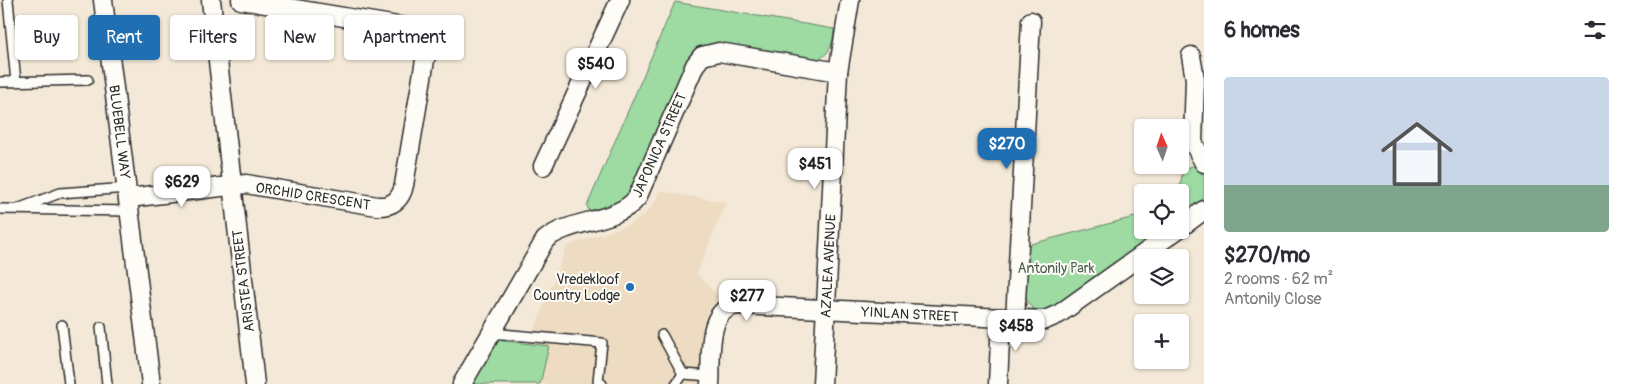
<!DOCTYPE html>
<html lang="en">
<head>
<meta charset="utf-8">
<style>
	:root { --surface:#fff; --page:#f2f2f3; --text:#2b2b33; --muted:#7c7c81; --line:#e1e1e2; --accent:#1f6fb2 }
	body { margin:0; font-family:Pangolin,sans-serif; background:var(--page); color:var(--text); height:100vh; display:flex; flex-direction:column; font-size:19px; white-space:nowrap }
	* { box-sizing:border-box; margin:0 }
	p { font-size:16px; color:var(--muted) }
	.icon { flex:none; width:28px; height:28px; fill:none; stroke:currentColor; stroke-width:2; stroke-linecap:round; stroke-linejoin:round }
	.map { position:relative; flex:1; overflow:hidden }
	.panel { display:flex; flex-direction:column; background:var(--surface); width:425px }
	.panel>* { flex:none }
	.banner { position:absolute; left:15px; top:15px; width:475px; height:45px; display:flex; gap:10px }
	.needle { width:32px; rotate:357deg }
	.fabs { position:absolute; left:1134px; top:119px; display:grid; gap:10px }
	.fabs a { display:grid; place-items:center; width:55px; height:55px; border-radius:5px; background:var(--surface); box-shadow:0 1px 4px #0004; font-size:25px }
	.price { position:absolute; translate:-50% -42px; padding:0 11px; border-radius:10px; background:#fff; color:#222; font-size:16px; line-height:32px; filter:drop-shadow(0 1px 2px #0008) }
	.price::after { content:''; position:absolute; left:50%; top:30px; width:15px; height:11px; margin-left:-8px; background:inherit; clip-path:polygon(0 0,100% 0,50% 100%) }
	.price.on { background:var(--accent); color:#fff }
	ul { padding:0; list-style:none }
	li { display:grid; align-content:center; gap:10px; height:265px; padding:0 20px }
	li+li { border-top:1px solid var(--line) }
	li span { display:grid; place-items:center; height:155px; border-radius:5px; color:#555 }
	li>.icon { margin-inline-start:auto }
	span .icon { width:90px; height:90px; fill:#fffc; stroke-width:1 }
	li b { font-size:21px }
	h2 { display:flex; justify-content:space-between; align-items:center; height:60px; padding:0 20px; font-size:21px }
	.pill { padding:0 18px; border-radius:5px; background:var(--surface); box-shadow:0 1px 4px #0004; font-size:18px; line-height:45px }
	.pill.on { background:var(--accent); color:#fff }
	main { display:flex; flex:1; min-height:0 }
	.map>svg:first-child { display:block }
</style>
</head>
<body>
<main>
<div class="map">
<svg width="1204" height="384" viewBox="0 0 1204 384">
	<rect width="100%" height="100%" fill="#f4e9d8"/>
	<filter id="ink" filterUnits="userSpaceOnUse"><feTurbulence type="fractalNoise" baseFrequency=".02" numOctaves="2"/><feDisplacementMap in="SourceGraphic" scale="10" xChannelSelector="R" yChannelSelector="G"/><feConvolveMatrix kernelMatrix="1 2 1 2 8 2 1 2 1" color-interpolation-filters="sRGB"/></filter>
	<g filter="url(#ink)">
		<path fill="#eddcc2" d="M660 191 726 202 697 274 722 300 711 310 707 318 702 384H540L549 346 529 344 567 246 628 225 644 215 654 203Z"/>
		<g fill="#9ddba3" stroke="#648367">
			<path d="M675 2 834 29C833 42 831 54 817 60L717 44 701 49 632 192 617 203 590 212 587 206Z"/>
			<path d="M1196 165 1204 176V198L1180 217 1179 192 1183 169Z"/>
			<path d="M1142 215V230H1162L1050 309C1014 321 1026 264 1027 245Z"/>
			<path d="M496 340 549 346 540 384H471Z"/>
		</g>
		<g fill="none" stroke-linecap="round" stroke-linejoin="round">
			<defs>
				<g id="lane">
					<path d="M8 0 16 82"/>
					<path d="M0 82 88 80"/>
					<path d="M20 208 60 193 128 188"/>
					<path d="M0 209 131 211"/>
					<path d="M62 325 69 384"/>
					<path d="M101 327 107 384"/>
					<path d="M491 333 602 343 598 381 602 384"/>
					<path d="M662 335 683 374"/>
					<path d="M676 384 683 374 711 376"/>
				</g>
				<g id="street">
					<path d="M103 0 151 384"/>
					<path d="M211 0 255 384"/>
					<path d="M1191 56 1195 79 1193 142 1204 163"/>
					<path d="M543 166 620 0"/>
					<path d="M129 198 246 184 377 206C392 207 401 200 404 185L426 54C427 41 422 33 410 28L241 0"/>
					<path d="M1180 228 1204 210"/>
					<path d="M1015 320 1031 21"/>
					<path d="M462 384 545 240C569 219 617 223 637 198L695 65 702 56 719 52 838 72"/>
					<path d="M710 384C712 359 704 305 741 305L1045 320 1059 314 1177 230"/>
					<path d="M822 384 838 72 850 0"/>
					<path d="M998 384 1001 319"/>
				</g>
			</defs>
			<use href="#lane" stroke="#2b2b2b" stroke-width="12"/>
			<use href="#street" stroke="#2b2b2b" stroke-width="21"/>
			<use href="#lane" stroke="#fdfcf7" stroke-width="9"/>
			<use href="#street" stroke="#fdfcf7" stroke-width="18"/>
		</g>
	</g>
	<circle fill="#1f6fb2" stroke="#fdfcf7" stroke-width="2" cx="630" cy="287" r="5"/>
	<g text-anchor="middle" stroke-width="4" stroke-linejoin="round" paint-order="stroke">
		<g font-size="14" fill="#2b2b2b" stroke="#fdfcf7">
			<text transform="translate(120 132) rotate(83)" y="5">BLUEBELL WAY</text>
			<text transform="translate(659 145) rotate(-66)" y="5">JAPONICA STREET</text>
			<text transform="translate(313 196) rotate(9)" y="5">ORCHID CRESCENT</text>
			<text transform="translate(828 266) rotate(-87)" y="5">AZALEA AVENUE</text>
			<text transform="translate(243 281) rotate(-97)" y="5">ARISTEA STREET</text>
			<text transform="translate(910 314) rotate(3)" y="5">YINLAN STREET</text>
		</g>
		<g font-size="14" fill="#4d604f" stroke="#fdfcf7">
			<text x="1056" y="273">Antonily Park</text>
		</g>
		<g font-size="14" fill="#2b2b2b" stroke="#fdfcf7" text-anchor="end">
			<text x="620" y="284">Vredekloof<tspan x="620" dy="16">Country Lodge</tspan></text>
		</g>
	</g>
</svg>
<div class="fabs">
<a><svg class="needle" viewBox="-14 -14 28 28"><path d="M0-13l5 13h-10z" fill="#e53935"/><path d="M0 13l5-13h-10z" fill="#7c7c81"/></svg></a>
<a><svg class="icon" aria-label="locate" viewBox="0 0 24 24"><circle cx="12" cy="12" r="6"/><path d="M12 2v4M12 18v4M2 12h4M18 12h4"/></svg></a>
<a><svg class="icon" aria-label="layers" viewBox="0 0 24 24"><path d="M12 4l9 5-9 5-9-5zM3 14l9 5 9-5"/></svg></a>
<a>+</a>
</div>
<b class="price" style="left:596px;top:90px">$540</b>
<b class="price on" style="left:1007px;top:170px">$270</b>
<b class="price" style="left:815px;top:190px">$451</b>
<b class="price" style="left:182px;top:208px">$629</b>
<b class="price" style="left:747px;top:322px">$277</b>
<b class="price" style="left:1016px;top:352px">$458</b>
<div class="banner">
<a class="pill">Buy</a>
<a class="pill on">Rent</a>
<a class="pill">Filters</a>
<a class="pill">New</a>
<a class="pill">Apartment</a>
</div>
</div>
<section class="panel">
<h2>6 homes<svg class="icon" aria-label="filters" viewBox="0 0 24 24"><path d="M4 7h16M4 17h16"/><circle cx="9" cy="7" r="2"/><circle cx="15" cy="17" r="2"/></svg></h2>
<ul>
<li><span style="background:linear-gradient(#c9d6e8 70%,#7fa58c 0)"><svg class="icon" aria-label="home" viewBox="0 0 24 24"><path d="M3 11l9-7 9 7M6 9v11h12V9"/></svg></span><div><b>$270/mo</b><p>2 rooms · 62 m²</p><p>Antonily Close</p></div></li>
</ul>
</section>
</main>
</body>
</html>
